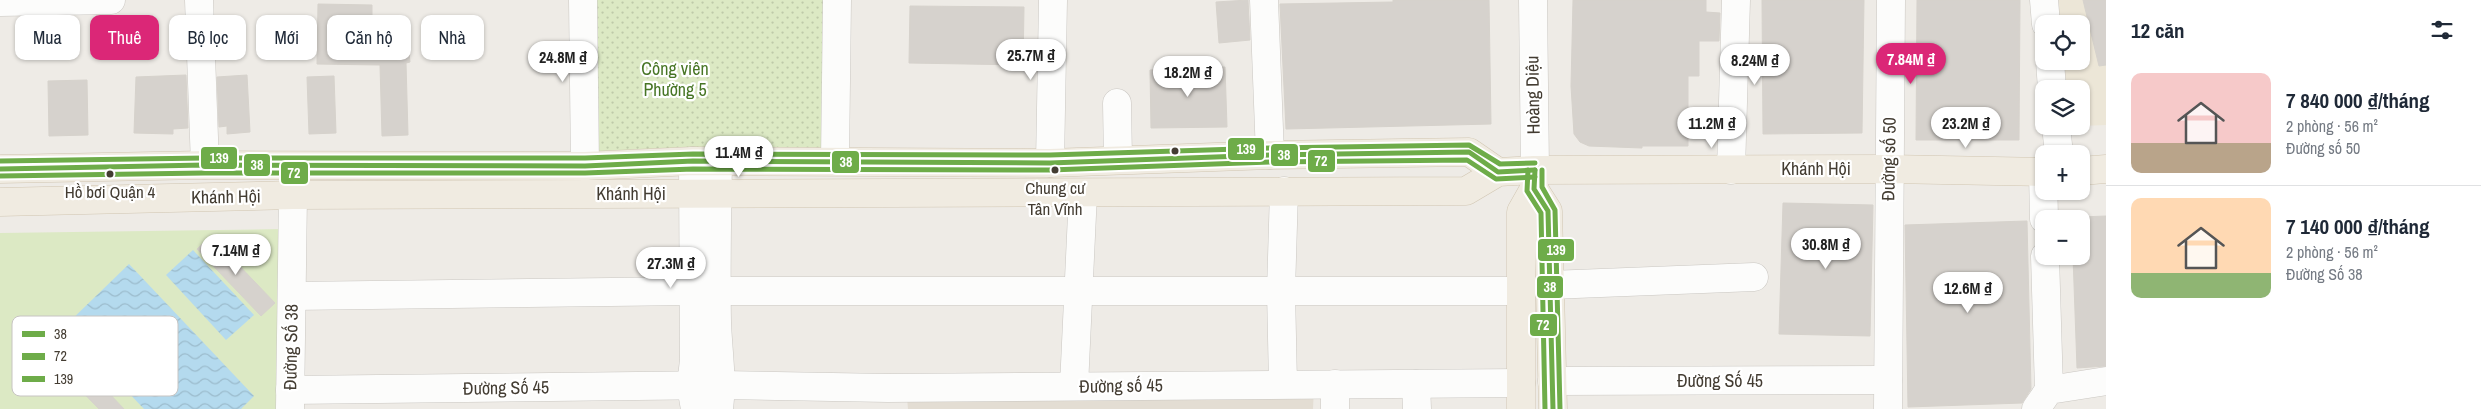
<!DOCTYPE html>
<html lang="vi">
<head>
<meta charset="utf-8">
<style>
	:root { --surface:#fff; --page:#f2f2f3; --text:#1f2937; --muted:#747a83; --line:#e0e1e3; --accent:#db2777 }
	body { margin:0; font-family:"Archivo Narrow",sans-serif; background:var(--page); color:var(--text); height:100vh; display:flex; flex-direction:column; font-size:19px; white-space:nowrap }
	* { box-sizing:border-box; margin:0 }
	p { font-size:16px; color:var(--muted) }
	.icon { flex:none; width:28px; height:28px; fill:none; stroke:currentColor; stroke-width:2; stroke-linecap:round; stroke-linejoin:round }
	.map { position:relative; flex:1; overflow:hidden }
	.side { display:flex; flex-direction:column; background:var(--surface); width:375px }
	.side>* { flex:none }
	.guide { position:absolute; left:15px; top:15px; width:475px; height:45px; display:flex; gap:10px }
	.fabs { position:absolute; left:2035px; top:15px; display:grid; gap:10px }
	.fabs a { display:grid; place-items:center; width:55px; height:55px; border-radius:10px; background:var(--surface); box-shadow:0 1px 4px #0004; font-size:25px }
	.price { position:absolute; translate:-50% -42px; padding:0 11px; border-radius:18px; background:#fff; color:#222; font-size:16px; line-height:32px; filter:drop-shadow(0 1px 2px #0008) }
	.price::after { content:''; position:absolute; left:50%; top:30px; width:15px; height:11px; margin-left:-8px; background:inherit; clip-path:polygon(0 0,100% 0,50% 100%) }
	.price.active { background:var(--accent); color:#fff }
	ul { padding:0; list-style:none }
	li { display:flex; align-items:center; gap:15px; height:125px; padding:0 25px }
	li+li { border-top:1px solid var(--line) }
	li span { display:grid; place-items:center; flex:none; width:140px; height:100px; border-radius:10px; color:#555 }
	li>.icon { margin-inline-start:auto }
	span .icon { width:60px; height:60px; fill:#fffc; stroke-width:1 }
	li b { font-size:21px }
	h2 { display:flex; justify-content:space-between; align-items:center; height:60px; padding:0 25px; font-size:21px }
	.pill { padding:0 18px; border-radius:10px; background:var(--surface); box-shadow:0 1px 4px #0004; font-size:18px; line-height:45px }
	.pill.active { background:var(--accent); color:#fff }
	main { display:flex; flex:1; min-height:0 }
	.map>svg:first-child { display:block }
</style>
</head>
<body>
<main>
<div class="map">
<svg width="2106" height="409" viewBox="0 0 2106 409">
	<defs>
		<pattern id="park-dots" width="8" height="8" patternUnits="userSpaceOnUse" patternTransform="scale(1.25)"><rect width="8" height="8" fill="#dce9c4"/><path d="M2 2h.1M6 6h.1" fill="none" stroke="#bec9a9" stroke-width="1.8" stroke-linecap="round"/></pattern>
		<pattern id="water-waves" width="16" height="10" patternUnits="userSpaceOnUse" patternTransform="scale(1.25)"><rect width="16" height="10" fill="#b4daee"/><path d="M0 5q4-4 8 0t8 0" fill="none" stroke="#9cbccd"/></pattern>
	</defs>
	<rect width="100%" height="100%" fill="#eeebe6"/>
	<path fill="#e3ddd3" d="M1314 387 1313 409H908L907 397Z"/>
	<path fill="#ece6d7" d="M2053 0H2106V125L2081 126V89H2058L2057 61H2081V24H2054Z"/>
	<path fill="url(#park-dots)" d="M591 0H827V156L597 161Z"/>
	<path fill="#dce9c4" d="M283 229 278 409H0V233Z"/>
	<g fill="url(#water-waves)">
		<path d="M193 250 254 315 226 340 166 275Z"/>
		<path d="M129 264 254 396 241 409H144L65 326Z"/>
	</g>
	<g fill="#d6d2cd" stroke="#d6d2cc">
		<path d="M1248 0 1250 40 1219 43 1216 2Z"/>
		<path d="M1393 0H1489L1491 124 1286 129 1280 4 1393 2Z"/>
		<path d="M1573 0H1706V12L1720 13 1719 41H1699V76H1688V146H1642V148L1589 146 1580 142 1574 134 1571 86Z"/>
		<path d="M1762 0H1864L1862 133 1763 134Z"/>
		<path d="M1917 0H2020L2019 140H1916Z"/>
		<path d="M2083 0H2106V65L2099 66Z"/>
		<path d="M318 4 372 5V29L406 25 410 62 406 63 408 135 382 136 380 65 317 64Z"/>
		<path d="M910 6 1024 7 1023 65 909 63Z"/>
		<path d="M1225 67 1227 127 1151 128 1150 70Z"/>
		<path d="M186 75 188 128 173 129V134L134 133 136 77Z"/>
		<path d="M247 75 250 132 227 134V126L219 127 217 77Z"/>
		<path d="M334 76 336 133 309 134 307 77Z"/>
		<path d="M87 80 88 135 49 136 48 81Z"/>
		<path d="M1783 203 1873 205 1870 336 1779 334Z"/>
		<path d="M2106 216V366L2077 368 2073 256H2081V217Z"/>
		<path d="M2027 221 2031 389 2022 403 1908 407 1905 225Z"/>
		<path d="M211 236 275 303 261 316 197 249Z"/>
		<path d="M74 356 124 409H99L60 369Z"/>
	</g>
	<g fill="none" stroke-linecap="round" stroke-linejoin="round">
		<defs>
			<g id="minor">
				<path d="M199 0 205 165"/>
				<path d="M583 0 585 166"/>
				<path d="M1264 0 1270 155"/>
				<path d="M1533 0 1535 170"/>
				<path d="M2044 0 2046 24"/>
				<path d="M0 2 111 0"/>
				<path d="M2050 61 2052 89"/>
				<path d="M1117 103 1118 160"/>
				<path d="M2056 126 2059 154"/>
				<path d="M693 161 694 360 691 386 695 409"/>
				<path d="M718 161C717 215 716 268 717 322 718 351 723 380 719 409"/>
				<path d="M835 161 837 0"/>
				<path d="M1050 163 1053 0"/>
				<path d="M1731 170 1736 0"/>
				<path d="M2043 172 2044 219"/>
				<path d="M2045 256 2049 390"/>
				<path d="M1550 285 1754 277"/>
				<path d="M717 291H1519"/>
				<path d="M292 296 692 291"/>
				<path d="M1552 381 1888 380"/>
				<path d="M1283 384 1281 291 1284 191"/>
				<path d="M1335 384V409"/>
				<path d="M1416 384 1417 409"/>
				<path d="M1074 386 1083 193"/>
				<path d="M290 390 722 385 888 388 1521 383"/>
				<path d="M290 408 293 195"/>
				<path d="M1888 409 1891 0"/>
				<path d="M2036 409 2049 390 2106 381"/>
			</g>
			<g id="major">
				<path d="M0 169 205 165 585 166 693 161 1050 163 1270 155 1469 152 1498 172"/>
				<path d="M2081 171 2106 169"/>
				<path d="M1534 189 1548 211 1553 409"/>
				<path d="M0 202 293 195 1466 191 1498 172 1535 170 1889 169 2044 172"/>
				<path d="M1521 409V212L1534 189 1535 170"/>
			</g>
		</defs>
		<use href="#minor" stroke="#cac7c2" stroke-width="29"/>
		<use href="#major" stroke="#d1c6b2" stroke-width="29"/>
		<use href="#minor" stroke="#fcfcfb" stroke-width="28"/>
		<use href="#major" stroke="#f0ebe1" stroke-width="28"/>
		<defs>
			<g id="bus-1">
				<path d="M0 169 205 165 585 166 693 161 1050 163 1270 155 1469 152 1498 172 1535 170"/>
				<path d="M1535 170 1534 189 1548 211 1553 409"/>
			</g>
			<g id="bus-2">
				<path d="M1528 170 1527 191 1541 213 1545 409"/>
				<path d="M0 176 205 173H585L693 169 1050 170 1270 162 1467 160 1496 179 1535 177"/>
			</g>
			<g id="bus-3">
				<path d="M0 161 205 158H585L693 154 1050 155 1270 148 1469 145 1500 164 1535 163"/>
				<path d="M1542 170V187L1555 210 1560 409"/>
			</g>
		</defs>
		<use href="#bus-1" stroke="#fff" stroke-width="9"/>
		<use href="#bus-2" stroke="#fff" stroke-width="9"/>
		<use href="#bus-3" stroke="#fff" stroke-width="9"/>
		<use href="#bus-1" stroke="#6eac49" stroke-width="5"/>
		<use href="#bus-2" stroke="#6eac49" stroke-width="5"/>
		<use href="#bus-3" stroke="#6eac49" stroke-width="5"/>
	</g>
	<g fill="#433c32" stroke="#fff" stroke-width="2">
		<circle cx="1175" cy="151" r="4.5"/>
		<circle cx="1055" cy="170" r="4.5"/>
		<circle cx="110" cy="174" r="4.5"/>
	</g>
	<g text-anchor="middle" stroke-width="4.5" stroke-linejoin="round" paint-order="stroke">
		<g font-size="17" fill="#433c32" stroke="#fff">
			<text x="1055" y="194">Chung cư<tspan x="1055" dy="21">Tân Vĩnh</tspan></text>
			<text x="110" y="198">Hồ bơi Quận 4</text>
		</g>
		<g font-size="18" fill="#477525" stroke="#fff">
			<text x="675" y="75">Công viên<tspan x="675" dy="21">Phường 5</tspan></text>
		</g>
		<g font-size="18" fill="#433c32" stroke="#fff">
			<text transform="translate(1533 95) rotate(-91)" y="6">Hoàng Diệu</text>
			<text transform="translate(1889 159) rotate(-89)" y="6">Đường số 50</text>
			<text x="1816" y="175">Khánh Hội</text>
			<text x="631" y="200">Khánh Hội</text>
			<text transform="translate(226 197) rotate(-1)" y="6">Khánh Hội</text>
			<text transform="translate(291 347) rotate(-89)" y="6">Đường Số 38</text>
			<text x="1720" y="387">Đường Số 45</text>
			<text transform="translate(1121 386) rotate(-1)" y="6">Đường số 45</text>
			<text transform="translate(506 388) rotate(-1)" y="6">Đường Số 45</text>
		</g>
	</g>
	<rect x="12" y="316" width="166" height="80" rx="8" fill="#fff" stroke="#c7c4c2" stroke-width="1"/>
	<rect x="22" y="331" width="23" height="6" fill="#6eac49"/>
	<rect x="22" y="353" width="23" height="7" fill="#6eac49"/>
	<rect x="22" y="376" width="23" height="6" fill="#6eac49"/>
	<g font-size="14" fill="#433c32">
		<text x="54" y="339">38</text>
		<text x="54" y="361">72</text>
		<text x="54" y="384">139</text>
	</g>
	<g stroke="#fff" stroke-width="2">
		<rect x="1227" y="137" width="38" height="24" rx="5" fill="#6eac49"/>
		<rect x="1270" y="143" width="29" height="24" rx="5" fill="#6eac49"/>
		<rect x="200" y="146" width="38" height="24" rx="5" fill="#6eac49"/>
		<rect x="1307" y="149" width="29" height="24" rx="5" fill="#6eac49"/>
		<rect x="831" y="150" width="29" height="24" rx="5" fill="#6eac49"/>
		<rect x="243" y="153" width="28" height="24" rx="5" fill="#6eac49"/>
		<rect x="280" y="161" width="29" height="24" rx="5" fill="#6eac49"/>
		<rect x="1537" y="238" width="38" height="24" rx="5" fill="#6eac49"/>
		<rect x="1536" y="275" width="28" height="24" rx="5" fill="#6eac49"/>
		<rect x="1529" y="313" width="29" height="24" rx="5" fill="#6eac49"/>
	</g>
	<g font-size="14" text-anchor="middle" font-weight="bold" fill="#fff">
		<text x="1246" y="154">139</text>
		<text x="1284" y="160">38</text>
		<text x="219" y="163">139</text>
		<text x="1321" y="166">72</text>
		<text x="846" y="167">38</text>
		<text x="257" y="170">38</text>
		<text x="294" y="178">72</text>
		<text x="1556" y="255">139</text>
		<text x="1550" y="292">38</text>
		<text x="1543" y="330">72</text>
	</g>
</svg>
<div class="fabs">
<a><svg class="icon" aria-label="locate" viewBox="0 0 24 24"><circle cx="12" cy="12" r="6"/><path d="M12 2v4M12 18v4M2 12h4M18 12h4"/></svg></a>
<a><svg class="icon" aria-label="layers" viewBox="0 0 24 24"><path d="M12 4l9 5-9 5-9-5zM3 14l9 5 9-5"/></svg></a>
<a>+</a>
<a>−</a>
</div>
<b class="price" style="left:1031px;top:81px">25.7M ₫</b>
<b class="price" style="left:563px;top:83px">24.8M ₫</b>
<b class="price active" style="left:1911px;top:85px">7.84M ₫</b>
<b class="price" style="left:1755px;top:86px">8.24M ₫</b>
<b class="price" style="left:1188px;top:98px">18.2M ₫</b>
<b class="price" style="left:1712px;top:149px">11.2M ₫</b>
<b class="price" style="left:1966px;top:149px">23.2M ₫</b>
<b class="price" style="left:739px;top:178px">11.4M ₫</b>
<b class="price" style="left:1826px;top:270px">30.8M ₫</b>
<b class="price" style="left:236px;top:276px">7.14M ₫</b>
<b class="price" style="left:671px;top:289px">27.3M ₫</b>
<b class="price" style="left:1968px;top:314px">12.6M ₫</b>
<div class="guide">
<a class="pill">Mua</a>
<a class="pill active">Thuê</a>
<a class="pill">Bộ lọc</a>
<a class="pill">Mới</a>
<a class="pill">Căn hộ</a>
<a class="pill">Nhà</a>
</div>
</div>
<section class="side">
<h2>12 căn<svg class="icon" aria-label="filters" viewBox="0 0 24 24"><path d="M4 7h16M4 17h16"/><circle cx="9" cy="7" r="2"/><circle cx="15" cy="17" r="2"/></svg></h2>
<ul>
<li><span style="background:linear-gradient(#f6c9c9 70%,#b9a48a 0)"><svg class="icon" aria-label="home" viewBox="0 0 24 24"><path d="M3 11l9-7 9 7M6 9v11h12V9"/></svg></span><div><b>7 840 000 ₫/tháng</b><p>2 phòng · 56 m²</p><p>Đường số 50</p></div></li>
<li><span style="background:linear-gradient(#ffd9b3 75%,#8fb573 0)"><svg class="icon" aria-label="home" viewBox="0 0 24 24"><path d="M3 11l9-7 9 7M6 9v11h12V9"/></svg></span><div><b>7 140 000 ₫/tháng</b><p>2 phòng · 56 m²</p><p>Đường Số 38</p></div></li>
</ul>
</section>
</main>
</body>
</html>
